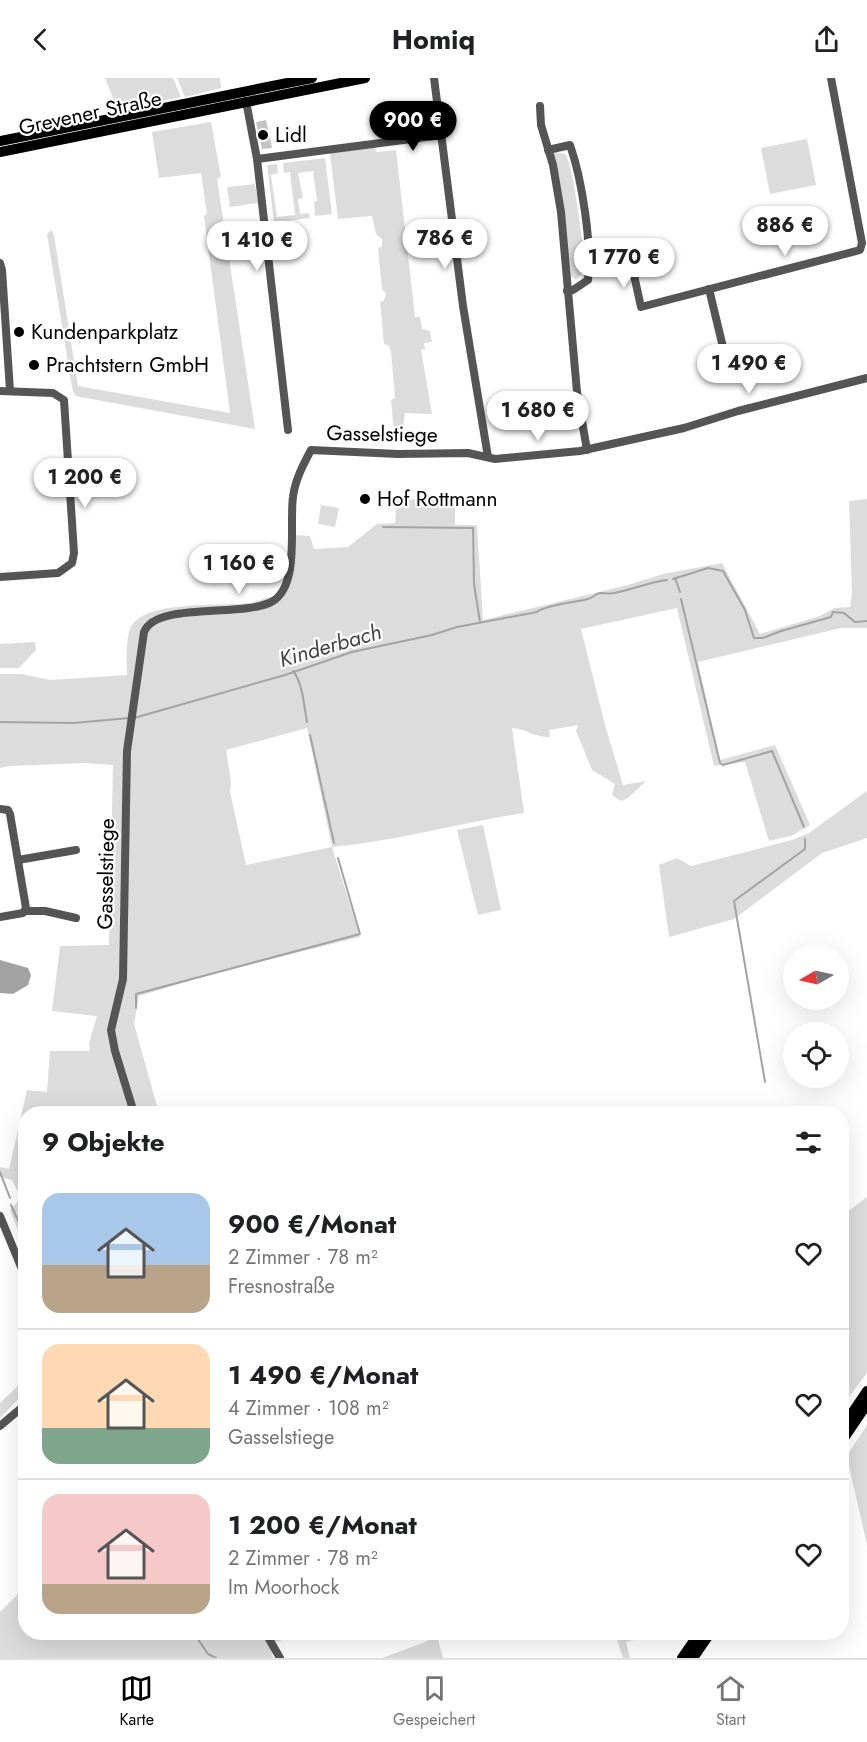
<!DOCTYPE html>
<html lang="de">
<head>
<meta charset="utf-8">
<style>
	:root { --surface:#fff; --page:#f6f6f6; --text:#202124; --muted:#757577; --line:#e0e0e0; --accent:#000 }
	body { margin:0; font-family:Jost,sans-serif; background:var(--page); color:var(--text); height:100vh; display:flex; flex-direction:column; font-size:22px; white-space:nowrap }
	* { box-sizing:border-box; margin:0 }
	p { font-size:20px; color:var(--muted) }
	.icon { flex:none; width:33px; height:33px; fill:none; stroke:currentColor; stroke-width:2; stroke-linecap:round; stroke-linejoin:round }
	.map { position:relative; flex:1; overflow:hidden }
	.drawer { position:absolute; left:18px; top:1028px; width:831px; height:534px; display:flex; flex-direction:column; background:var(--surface); border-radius:24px; box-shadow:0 6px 24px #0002 }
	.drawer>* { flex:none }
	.needle { width:39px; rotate:261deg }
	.buttons { position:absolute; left:783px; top:866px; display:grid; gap:12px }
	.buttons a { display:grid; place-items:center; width:66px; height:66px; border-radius:50%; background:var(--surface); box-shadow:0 6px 24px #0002; font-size:30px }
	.price { position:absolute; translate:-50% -51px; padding:0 14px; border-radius:21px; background:#fff; color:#222; font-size:20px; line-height:39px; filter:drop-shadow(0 2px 3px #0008) }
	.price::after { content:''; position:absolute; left:50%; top:36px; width:18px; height:14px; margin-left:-9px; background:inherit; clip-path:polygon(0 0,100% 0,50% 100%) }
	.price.on { background:var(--accent); color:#fff }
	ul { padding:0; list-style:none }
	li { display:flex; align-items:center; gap:18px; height:150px; padding:0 24px }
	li+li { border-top:2px solid var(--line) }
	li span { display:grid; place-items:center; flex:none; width:168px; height:120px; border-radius:18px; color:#555 }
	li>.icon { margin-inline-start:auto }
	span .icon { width:72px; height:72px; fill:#fffc; stroke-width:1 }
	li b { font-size:26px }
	h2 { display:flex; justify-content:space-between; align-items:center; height:72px; padding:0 24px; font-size:26px }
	header { display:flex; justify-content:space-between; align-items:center; height:78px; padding:0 24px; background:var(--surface); font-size:27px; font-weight:700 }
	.tab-bar { display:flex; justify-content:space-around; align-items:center; height:84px; border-top:2px solid var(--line); background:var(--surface); font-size:16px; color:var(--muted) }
	.tab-bar a { display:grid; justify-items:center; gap:3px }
	.tab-bar .on { color:var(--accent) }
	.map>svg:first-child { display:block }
</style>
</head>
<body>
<header><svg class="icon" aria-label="back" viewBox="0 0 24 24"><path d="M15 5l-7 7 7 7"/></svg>Homiq<svg class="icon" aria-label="share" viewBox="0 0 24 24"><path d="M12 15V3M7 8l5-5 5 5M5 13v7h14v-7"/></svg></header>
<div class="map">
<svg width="867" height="1580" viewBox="0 0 867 1580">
	<rect width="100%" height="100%" fill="#fff"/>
	<g fill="#dcdcdc" fill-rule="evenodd">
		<path d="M105 0H173L181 19 118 32Z"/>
		<path d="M177 0H220L221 10 185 19Z"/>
		<path d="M211 44 221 99 217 101 255 351 75 318 72 309 47 156 51 152 54 157 78 308 230 335 204 138 207 136 201 95 159 100 152 54Z"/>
		<path d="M807 61 816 107 770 116 761 70Z"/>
		<path d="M375 69 376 74 396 72 415 239H420L422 251 430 253 432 264 424 265 425 271 421 272 432 336 405 335 401 366 395 365 391 322 395 320 391 274 389 268 384 266 380 224 384 222 386 216 382 211 378 171 382 168V161L376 156 372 138 338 141 330 75Z"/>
		<path d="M555 74 565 76C574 88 582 165 585 184L584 193 576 202 570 198 553 76Z"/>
		<path d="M325 80 332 136 315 138 314 124 317 123 313 93 298 95 303 120 298 121 300 136 309 135 310 140 274 145 267 87 277 86 278 95 271 97 277 139 295 137 290 94 284 95 283 85Z"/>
		<path d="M255 106 258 125 230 129 227 109Z"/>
		<path d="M397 421 455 422V447H477L483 542 628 507 663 496 722 485 760 556 820 538 834 530 850 529 852 516 849 423 867 421V550H841L698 584 720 682 775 667 810 747 791 758 769 763 745 684 714 688 677 530 581 551 605 647 623 707 646 703 628 720 621 723 612 717 615 706 592 692 576 653 578 647 549 652 550 659C536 660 527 651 512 650L524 735C460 745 397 763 332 769L360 859 219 894 139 918 134 946 159 1035H26L25 1170 10 1132 21 1120 12 1102 0 1099V1089L9 1091 27 1012 47 1014 50 973H90L89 965 97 938 52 933 60 868 109 867 113 687 84 685 10 688 0 690V596H22L50 602 127 597C127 585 125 557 132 547 150 522 217 529 247 525 254 525 262 521 269 519L276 526C296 510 295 481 294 457L310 458 314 471 348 469 377 446 395 445ZM307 650 332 769 246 787 230 714 231 703 226 672Z"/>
		<path d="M321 427 339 430 335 449 318 446Z"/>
		<path d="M35 564 36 572 19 590H0V566Z"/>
		<path d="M867 713V760L822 775 734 841 669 859 659 787 677 780 691 788 792 762 809 755Z"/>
		<path d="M483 747 501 832 478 837 457 752Z"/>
		<path d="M867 1119V1295L845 1324 842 1323V1138Z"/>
		<path d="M25 1301V1314L0 1340V1325Z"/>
		<path d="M867 1347V1467L849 1388 842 1391V1385Z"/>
		<path d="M25 1509 26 1554H301L270 1567 273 1580H0V1534Z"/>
		<path d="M425 1554H436L443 1580H382L428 1563Z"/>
		<path d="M632 1554H664L626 1564 630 1580H623L616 1559Z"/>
	</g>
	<path fill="#a3a3a3" d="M0 882 28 890 31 897 28 907 13 916 0 915Z"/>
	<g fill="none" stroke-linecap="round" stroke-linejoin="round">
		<g stroke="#a3a3a3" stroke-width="2">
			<path d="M383 449 473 450 474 506 480 544"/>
			<path d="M675 500 680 514"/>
			<path d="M673 501 708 490 723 493 745 532 754 560H763L781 553 831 539 833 534 844 535 855 544 867 543"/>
			<path d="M681 521 720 685 723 687 772 673 804 749"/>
			<path d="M293 593C303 605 304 629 307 644"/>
			<path d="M134 640 285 597 352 574 432 557 457 549 537 534C544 527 578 524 588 521 592 520 596 516 600 515 604 515 610 516 614 515 632 512 649 504 667 502"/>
			<path d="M0 644 74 645 129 640"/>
			<path d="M310 657 334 765"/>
			<path d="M136 930V916L360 856 338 780"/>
			<path d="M765 1004 734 823 805 771V761"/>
			<path d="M0 1094 10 1120"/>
			<path d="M11 1127 26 1160"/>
			<path d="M193 1554 208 1576 216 1580"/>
		</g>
	</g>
	<path fill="#c4c4c4" d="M266 42 272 70 262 71 256 44Z"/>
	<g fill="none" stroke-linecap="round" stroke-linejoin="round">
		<g stroke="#555" stroke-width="8">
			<path d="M434 0 463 228 488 379"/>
			<path d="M246 23 257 81 288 352"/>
			<path d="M540 28 541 47 553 87 561 134 577 314 587 372"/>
			<path d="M548 72 570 67C582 101 592 166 588 202L573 212 567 213"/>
			<path d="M257 81 442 57"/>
			<path d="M0 185 2 192 10 313"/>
			<path d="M632 188 641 229 860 172 862 165 831 0"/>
			<path d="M709 211 728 290"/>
			<path d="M0 313 53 315 64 322 74 475 72 485 58 495 0 499"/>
			<path d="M0 731 8 732 10 736 26 830 23 835 0 839"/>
			<path d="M18 782 76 772"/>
			<path d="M25 833H45L76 840"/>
			<path d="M134 1035 115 973 111 952 123 901 127 673 144 554C156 523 245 540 273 523 300 506 289 447 293 419 295 402 303 387 311 372L398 376 468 375 495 381 580 373 684 350 738 333 867 300"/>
			<path d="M0 1138 26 1201"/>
			<path d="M0 1348 26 1326"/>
			<path d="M265 1554 280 1580"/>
		</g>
		<g stroke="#000" stroke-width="10">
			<path d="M0 63 312 0"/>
			<path d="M0 74 365 0"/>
			<path d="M842 1350 867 1313"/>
			<path d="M842 1363 867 1326"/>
			<path d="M682 1580 700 1554"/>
			<path d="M693 1580 711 1554"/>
		</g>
	</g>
	<g fill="#000" stroke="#fff" stroke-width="2">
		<circle cx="263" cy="57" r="6"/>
		<circle cx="19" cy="254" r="6"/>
		<circle cx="34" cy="287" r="6"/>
		<circle cx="365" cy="421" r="6"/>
	</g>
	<g text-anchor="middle" stroke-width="4.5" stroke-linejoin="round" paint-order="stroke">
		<g font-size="21" fill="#000" stroke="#fff">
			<text transform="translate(90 35) rotate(-12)" y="7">Grevener Straße</text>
			<text transform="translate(382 356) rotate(1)" y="7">Gasselstiege</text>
			<text transform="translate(106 796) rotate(-89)" y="7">Gasselstiege</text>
		</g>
		<g font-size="21" fill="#000" stroke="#fff" text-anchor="start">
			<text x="275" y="64">Lidl</text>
			<text x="31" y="261">Kundenparkplatz</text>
			<text x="46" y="294">Prachtstern GmbH</text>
			<text x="377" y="428">Hof Rottmann</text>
		</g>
		<g font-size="22" font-style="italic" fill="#444" stroke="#fff">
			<text transform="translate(330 567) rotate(-16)" y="8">Kinderbach</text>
		</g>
	</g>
</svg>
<div class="buttons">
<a><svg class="needle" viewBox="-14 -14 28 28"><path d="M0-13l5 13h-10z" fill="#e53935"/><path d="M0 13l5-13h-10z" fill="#757577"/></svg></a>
<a><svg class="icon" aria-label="locate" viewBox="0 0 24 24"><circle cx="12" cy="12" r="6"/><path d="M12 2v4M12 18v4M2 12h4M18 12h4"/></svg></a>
</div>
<b class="price on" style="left:413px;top:74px">900 €</b>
<b class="price" style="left:785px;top:179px">886 €</b>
<b class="price" style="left:445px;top:192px">786 €</b>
<b class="price" style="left:257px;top:194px">1 410 €</b>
<b class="price" style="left:624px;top:211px">1 770 €</b>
<b class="price" style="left:749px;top:317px">1 490 €</b>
<b class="price" style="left:538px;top:364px">1 680 €</b>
<b class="price" style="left:85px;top:431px">1 200 €</b>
<b class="price" style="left:239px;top:517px">1 160 €</b>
<section class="drawer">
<h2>9 Objekte<svg class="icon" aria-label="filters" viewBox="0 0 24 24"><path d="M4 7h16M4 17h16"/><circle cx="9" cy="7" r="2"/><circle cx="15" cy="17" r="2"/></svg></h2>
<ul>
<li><span style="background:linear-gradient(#a9c7e8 60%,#b9a48a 0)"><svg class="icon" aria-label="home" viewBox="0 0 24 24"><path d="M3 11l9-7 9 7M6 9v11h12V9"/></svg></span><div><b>900 €/Monat</b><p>2 Zimmer · 78 m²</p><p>Fresnostraße</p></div><svg class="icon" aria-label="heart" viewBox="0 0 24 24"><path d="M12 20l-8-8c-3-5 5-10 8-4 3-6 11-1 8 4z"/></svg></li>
<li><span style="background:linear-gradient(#ffd9b3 70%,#7fa58c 0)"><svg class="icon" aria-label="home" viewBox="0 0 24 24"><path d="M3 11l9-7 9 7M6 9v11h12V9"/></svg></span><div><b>1 490 €/Monat</b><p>4 Zimmer · 108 m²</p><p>Gasselstiege</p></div><svg class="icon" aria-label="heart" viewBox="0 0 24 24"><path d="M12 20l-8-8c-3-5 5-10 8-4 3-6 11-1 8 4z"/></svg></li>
<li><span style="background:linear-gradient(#f6c9c9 75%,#b9a48a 0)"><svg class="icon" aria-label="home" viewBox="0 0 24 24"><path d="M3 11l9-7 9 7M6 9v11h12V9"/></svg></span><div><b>1 200 €/Monat</b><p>2 Zimmer · 78 m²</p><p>Im Moorhock</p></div><svg class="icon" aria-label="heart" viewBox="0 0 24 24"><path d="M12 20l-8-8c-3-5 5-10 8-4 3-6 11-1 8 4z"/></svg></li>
</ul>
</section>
</div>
<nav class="tab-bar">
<a class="on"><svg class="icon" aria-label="map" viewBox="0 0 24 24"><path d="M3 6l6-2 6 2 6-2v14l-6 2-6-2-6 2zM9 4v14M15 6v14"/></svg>Karte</a>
<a><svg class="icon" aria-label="saved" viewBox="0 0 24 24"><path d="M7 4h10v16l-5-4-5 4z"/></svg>Gespeichert</a>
<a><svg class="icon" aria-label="home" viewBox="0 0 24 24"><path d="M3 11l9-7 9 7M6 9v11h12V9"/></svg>Start</a>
</nav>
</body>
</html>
